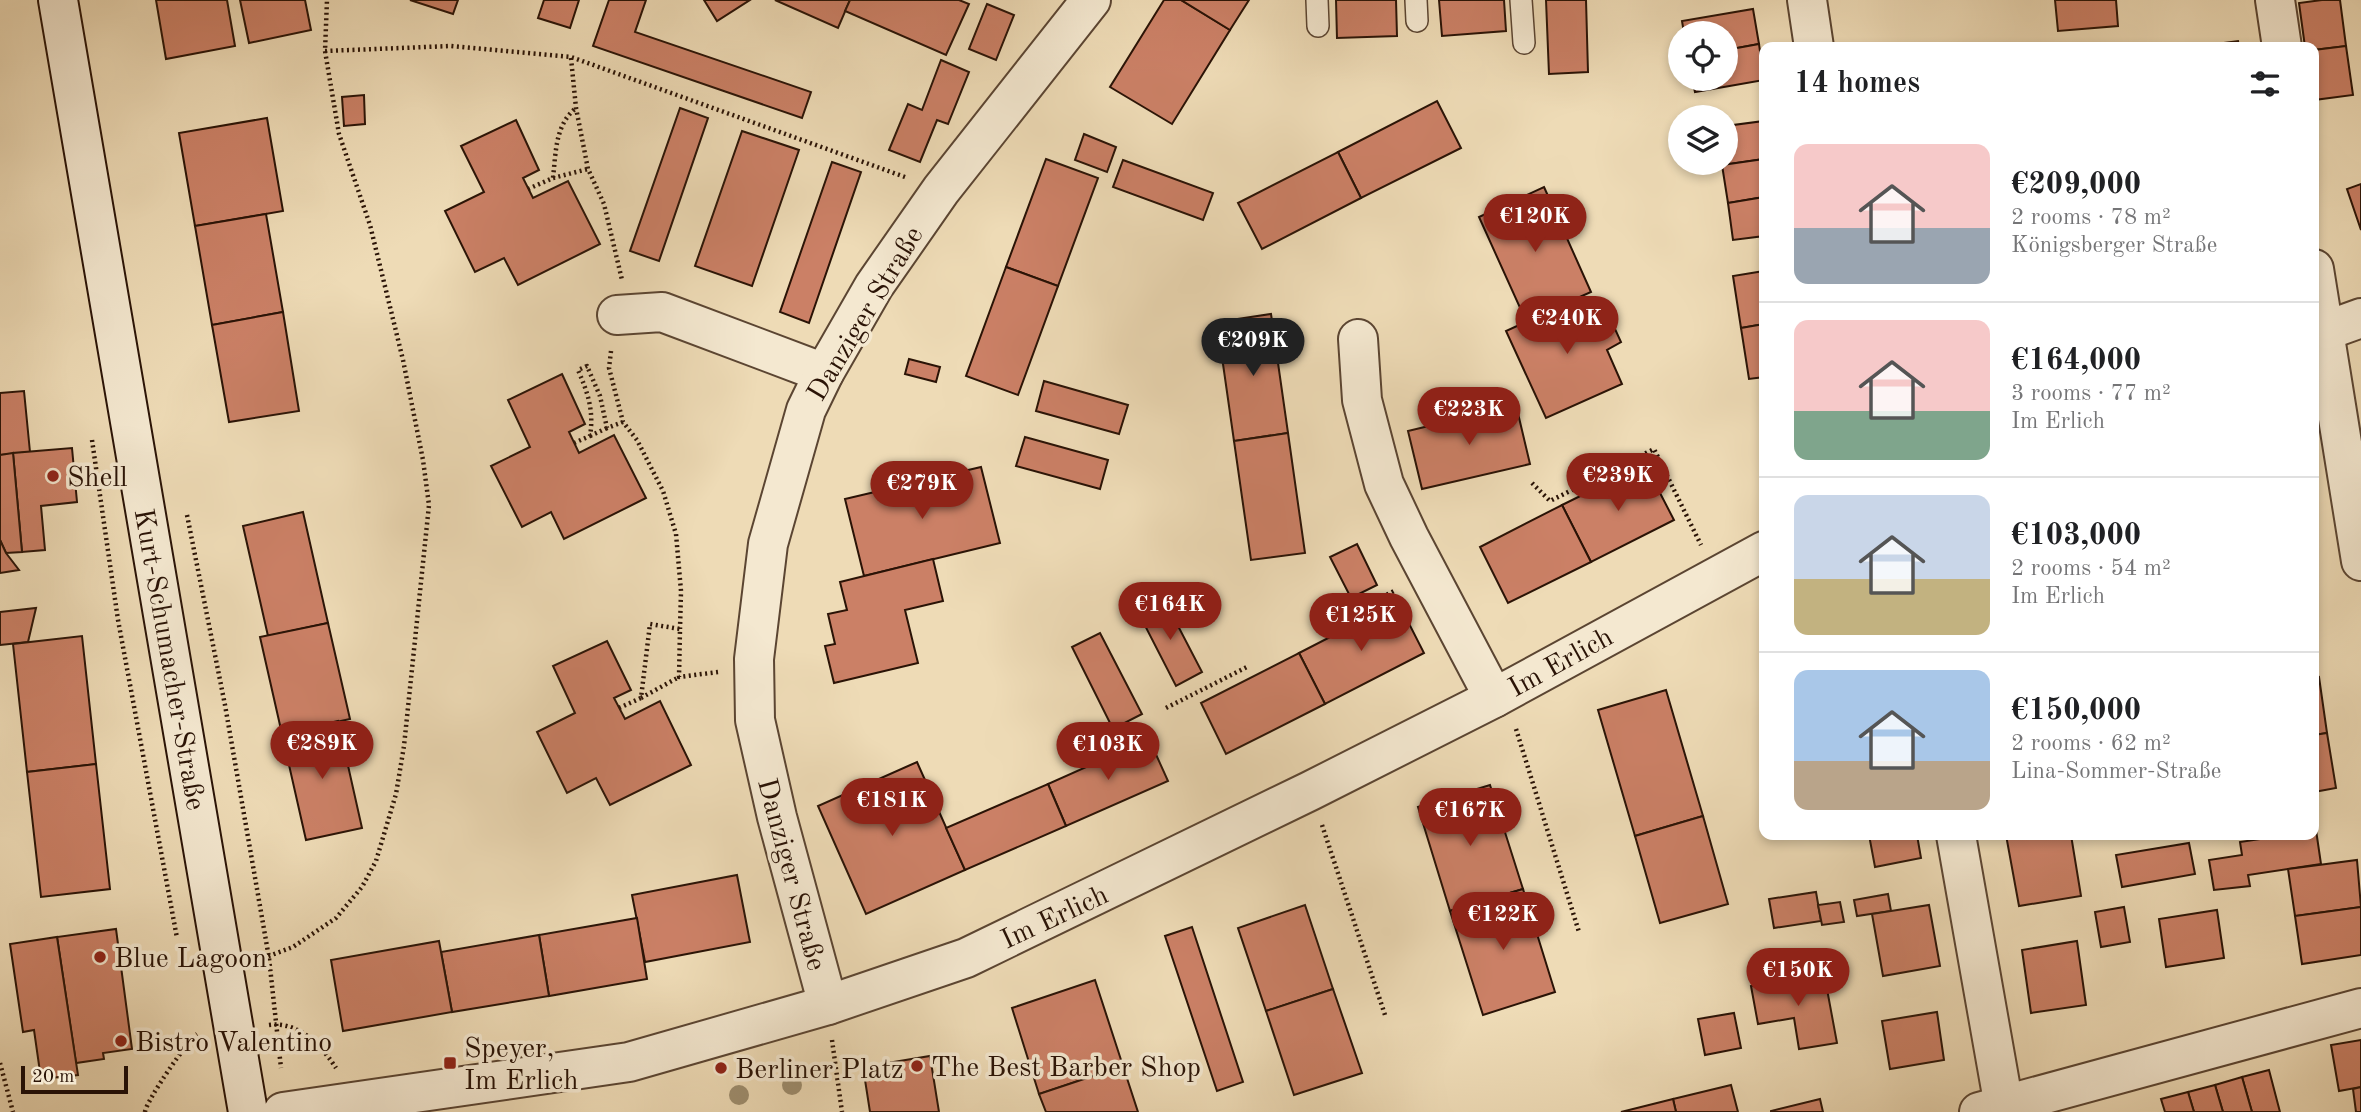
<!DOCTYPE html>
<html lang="en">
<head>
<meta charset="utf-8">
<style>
	:root { --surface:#fff; --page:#f6f6f6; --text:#202124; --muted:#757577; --line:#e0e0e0; --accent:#8f2418 }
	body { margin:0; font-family:"Old Standard TT",serif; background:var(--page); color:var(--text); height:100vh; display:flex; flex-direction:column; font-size:26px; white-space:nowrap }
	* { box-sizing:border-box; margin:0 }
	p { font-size:23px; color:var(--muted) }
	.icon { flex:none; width:38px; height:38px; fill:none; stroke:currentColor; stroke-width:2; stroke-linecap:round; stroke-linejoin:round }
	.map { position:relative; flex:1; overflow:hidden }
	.panel { position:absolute; left:1759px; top:42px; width:560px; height:798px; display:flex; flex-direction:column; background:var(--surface); border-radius:14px; box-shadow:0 4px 10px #0003 }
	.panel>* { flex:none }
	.tools { position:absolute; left:1668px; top:21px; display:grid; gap:14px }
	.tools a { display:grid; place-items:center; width:70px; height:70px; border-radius:50%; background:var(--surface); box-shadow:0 4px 10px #0003; font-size:35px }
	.scale { position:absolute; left:21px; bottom:18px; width:107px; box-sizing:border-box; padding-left:7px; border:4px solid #2a1306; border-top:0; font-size:19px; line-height:24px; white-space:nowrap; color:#2a1306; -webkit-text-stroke:5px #f4e8d0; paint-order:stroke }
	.price { position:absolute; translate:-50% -60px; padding:0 16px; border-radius:24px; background:var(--accent); color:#fff; font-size:23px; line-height:46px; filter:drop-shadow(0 2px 4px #0008) }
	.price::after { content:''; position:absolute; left:50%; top:42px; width:21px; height:16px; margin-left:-10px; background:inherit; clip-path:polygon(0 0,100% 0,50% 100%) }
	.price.on { background:#222; color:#fff }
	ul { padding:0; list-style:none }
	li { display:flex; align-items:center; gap:21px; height:175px; padding:0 35px }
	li+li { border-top:2px solid var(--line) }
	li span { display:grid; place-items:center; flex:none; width:196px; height:140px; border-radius:14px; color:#555 }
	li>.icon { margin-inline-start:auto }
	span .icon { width:84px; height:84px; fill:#fffc; stroke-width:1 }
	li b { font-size:30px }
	h2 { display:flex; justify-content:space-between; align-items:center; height:84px; padding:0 35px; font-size:30px }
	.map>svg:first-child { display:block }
</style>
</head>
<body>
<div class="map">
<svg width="2361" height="1112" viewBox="0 0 2361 1112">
	<rect width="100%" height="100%" fill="#eedbb6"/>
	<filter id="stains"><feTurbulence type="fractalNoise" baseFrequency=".00286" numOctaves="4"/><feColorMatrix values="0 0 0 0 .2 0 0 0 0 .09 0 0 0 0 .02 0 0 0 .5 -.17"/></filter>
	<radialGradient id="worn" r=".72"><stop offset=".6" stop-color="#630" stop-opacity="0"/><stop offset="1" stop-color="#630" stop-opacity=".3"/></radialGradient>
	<g fill="#cb8066" stroke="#2a1306" stroke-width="2">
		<path d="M156 0H227L235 46 166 59Z"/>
		<path d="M240 0H305L311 30 249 43Z"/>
		<path d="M410 0H458L453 14Z"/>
		<path d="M544 0H579L570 28 538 18Z"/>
		<path d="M609 0H646L635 32 811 92 802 118 593 46Z"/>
		<path d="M704 0H750L717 21Z"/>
		<path d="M775 0H850L838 28Z"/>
		<path d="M850 0H959L969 4 946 55 845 11Z"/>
		<path d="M1164 0H1181L1230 30 1172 124 1110 87Z"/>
		<path d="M1181 0H1249L1230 30Z"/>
		<path d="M1336 0H1396L1397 36 1337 38Z"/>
		<path d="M1439 0H1504L1506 31 1442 36Z"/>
		<path d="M1546 0H1586L1588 72 1549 74Z"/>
		<path d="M2055 0H2116L2118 26 2058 31Z"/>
		<path d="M2322 0H2340L2346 46 2314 50V47H2305L2299 3Z"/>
		<path d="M987 4 1014 15 996 60 969 49Z"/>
		<path d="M1753 9 1759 44 1726 50V33H1684L1682 21Z"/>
		<path d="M2238 41 2239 47H2193Z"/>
		<path d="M1759 44 1764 80 1695 92 1692 79H1726V50Z"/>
		<path d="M2346 46 2353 95 2314 100V50Z"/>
		<path d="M941 60 969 72 948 124 937 120 920 162 889 150 908 104 922 110Z"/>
		<path d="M364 95 365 124 344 126 342 97Z"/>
		<path d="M1437 101 1461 148 1361 198 1338 152Z"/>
		<path d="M680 108 708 118 659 261 630 251Z"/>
		<path d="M267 118 283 211 195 226 179 133Z"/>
		<path d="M516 120 539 170 523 178 533 198 568 181 600 244 518 285 504 258 475 272 445 211 484 192 461 146Z"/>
		<path d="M1764 121V159L1722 165V163H1726V126Z"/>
		<path d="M742 131 799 150 752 286 695 266Z"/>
		<path d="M1084 134 1116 147 1107 172 1075 160Z"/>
		<path d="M1338 152 1361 198 1262 249 1238 203Z"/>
		<path d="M1046 159 1098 178 1058 286 1006 267Z"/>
		<path d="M1764 159V197L1728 203 1722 165Z"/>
		<path d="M1123 160 1213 193 1203 220 1113 187Z"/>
		<path d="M832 162 861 172 809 323 780 312Z"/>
		<path d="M2361 184V230L2347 189Z"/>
		<path d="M1544 187 1591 292 1526 321 1479 217Z"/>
		<path d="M1764 197V236L1733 240 1728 203Z"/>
		<path d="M266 214 283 312 212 325 195 226Z"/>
		<path d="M1006 267 1058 286 1018 395 966 376Z"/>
		<path d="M1764 271V324L1741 328 1733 276Z"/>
		<path d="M1583 296 1597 324 1610 318 1621 342 1607 350 1622 384 1546 418 1506 331Z"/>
		<path d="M283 312 299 411 229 422 212 325Z"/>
		<path d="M1271 314 1288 433 1234 441 1217 322Z"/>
		<path d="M1764 324V377L1749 379 1741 328Z"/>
		<path d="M909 359 940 367 936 382 905 374Z"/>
		<path d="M562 374 585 424 569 432 579 453 614 435 646 498 564 539 551 512 522 527 491 466 530 447 508 400Z"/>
		<path d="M1044 381 1128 405 1119 434 1036 411Z"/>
		<path d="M24 391 30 452 0 455V393Z"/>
		<path d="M1516 405 1530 464 1422 489 1408 431Z"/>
		<path d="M1288 433 1305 553 1251 560 1234 441Z"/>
		<path d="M1025 437 1108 460 1100 489 1016 466Z"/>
		<path d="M72 448 77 502 41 506 45 550 22 552 13 453Z"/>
		<path d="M13 453 22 552 6 553 0 540V455Z"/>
		<path d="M1645 464 1674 520 1591 562 1562 505Z"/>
		<path d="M981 467 1000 543 864 576 845 499Z"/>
		<path d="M1562 505 1591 562 1508 603 1480 547Z"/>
		<path d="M303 512 328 623 268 636 243 526Z"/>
		<path d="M0 540 6 553 19 570 0 573Z"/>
		<path d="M1357 544 1377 585 1351 598 1330 557Z"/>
		<path d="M933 559 943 601 905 610 918 663 834 683 825 646 835 644 828 614 847 610 840 582Z"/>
		<path d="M1164 599 1202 672 1176 686 1138 612Z"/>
		<path d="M1398 602 1424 653 1325 704 1299 653Z"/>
		<path d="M36 608 28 642 0 645V612Z"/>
		<path d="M328 623 350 719 282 734 260 637Z"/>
		<path d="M1100 633 1142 714 1113 729 1072 647Z"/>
		<path d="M82 636 96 764 27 772 13 644Z"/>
		<path d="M607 641 631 690 614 698 625 719 660 701 691 765 610 805 596 778 567 793 537 732 575 713 553 666Z"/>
		<path d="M1299 653 1325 704 1226 754 1201 703Z"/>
		<path d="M2319 677 2327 733 2314 735V678Z"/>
		<path d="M1666 690 1703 816 1635 836 1598 710Z"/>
		<path d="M338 721 362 828 306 840 282 734Z"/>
		<path d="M2327 733 2336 788 2314 792V735Z"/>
		<path d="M1149 739 1168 781 1066 826 1048 784Z"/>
		<path d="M917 762 965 870 866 914 818 806Z"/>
		<path d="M96 764 110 889 41 897 27 772Z"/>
		<path d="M1048 784 1066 826 965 870 946 828Z"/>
		<path d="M1490 785 1523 889 1450 911 1418 807Z"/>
		<path d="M1703 816 1728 904 1660 923 1635 836Z"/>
		<path d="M2316 830 2321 864 2248 875 2250 886 2214 890 2209 860 2242 855 2240 842 2287 835H2314V831Z"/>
		<path d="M1869 835H1917L1921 858 1875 867Z"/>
		<path d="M2006 835H2071L2081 896 2019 906Z"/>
		<path d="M2189 843 2195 874 2122 887 2116 855Z"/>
		<path d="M2357 860 2361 907 2295 916 2288 869Z"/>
		<path d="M737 875 750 942 645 962 632 895Z"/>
		<path d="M1523 889 1555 992 1483 1015 1450 911Z"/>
		<path d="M1816 892 1821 921 1774 928 1769 899Z"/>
		<path d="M1888 894 1891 911 1857 916 1854 900Z"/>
		<path d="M1840 902 1844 922 1822 925 1818 905Z"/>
		<path d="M1305 905 1333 989 1266 1011 1238 928Z"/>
		<path d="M1929 905 1940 966 1883 976 1872 914Z"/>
		<path d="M2124 907 2130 942 2101 947 2095 912Z"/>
		<path d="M2361 907V955L2302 964 2295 916Z"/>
		<path d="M2217 910 2224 958 2166 967 2159 919Z"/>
		<path d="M637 918 647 979 549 996 539 935Z"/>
		<path d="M1192 927 1243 1082 1217 1091 1165 936Z"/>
		<path d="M116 929 132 1049 103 1053 104 1059 76 1063 57 937Z"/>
		<path d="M539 935 549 996 452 1012 441 952Z"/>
		<path d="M57 937 78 1075 41 1079 34 1030 23 1032 10 944Z"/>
		<path d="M439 941 452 1012 343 1031 331 960Z"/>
		<path d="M2077 941 2086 1005 2031 1013 2022 950Z"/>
		<path d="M1824 973 1837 1043 1799 1049 1794 1018 1758 1024 1751 986Z"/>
		<path d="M1095 980 1123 1066 1039 1094 1012 1008Z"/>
		<path d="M1333 989 1362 1073 1294 1095 1266 1011Z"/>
		<path d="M1937 1012 1944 1060 1890 1069 1882 1021Z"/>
		<path d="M1734 1013 1741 1048 1705 1055 1698 1019Z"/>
		<path d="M2361 1040V1087L2339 1091 2331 1045Z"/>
		<path d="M930 1056 939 1112H870L863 1067Z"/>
		<path d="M1123 1066 1138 1112H1046L1039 1094Z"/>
		<path d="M2269 1070 2280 1112H2252L2242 1077Z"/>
		<path d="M2242 1077 2252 1112H2223L2215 1085Z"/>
		<path d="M1731 1085 1738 1112H1676L1673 1099Z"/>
		<path d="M2215 1085 2223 1112H2194L2188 1092Z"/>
		<path d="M2361 1087V1112H2356L2353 1089Z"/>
		<path d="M2188 1092 2194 1112H2165L2161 1099Z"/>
		<path d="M1673 1099 1676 1112H1621Z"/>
		<path d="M1820 1099 1823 1112H1771V1111Z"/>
	</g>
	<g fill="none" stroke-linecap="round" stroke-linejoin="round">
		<defs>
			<g id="lane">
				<path d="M1317 0 1318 26"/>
				<path d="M1416 0 1417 21"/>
				<path d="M1521 0 1524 43"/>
			</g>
			<g id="street">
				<path d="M1807 0 1814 47"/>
				<path d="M2275 0 2282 47"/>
				<path d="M2314 269 2361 561"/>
				<path d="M617 315 662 312 824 373"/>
				<path d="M2314 335 2361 318"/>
				<path d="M1358 339 1362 400 1384 484 1409 537 1494 698"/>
				<path d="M1956 835 2005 1112"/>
				<path d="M828 1005 777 817 755 720 754 659 768 544 806 410 824 373 874 286 941 190 1091 0"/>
				<path d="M283 1112 629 1062 828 1005 966 958 1310 791 1494 698 1764 551"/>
				<path d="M1979 1112 2361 1008"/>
			</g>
			<path id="secondary" d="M58 0 248 1112"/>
		</defs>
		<use href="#lane" stroke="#5b4532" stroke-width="24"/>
		<use href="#street" stroke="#5b4532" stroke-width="42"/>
		<use href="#secondary" stroke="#2a1306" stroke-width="42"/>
		<g stroke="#2a1306" stroke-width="4.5" stroke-dasharray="2 3.5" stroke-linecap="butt">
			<path d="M325 51 451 46 571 57 905 177"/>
			<path d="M571 58 576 108 588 169 604 204 622 280"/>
			<path d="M553 178 588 169"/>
			<path d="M528 189 553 178C556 152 555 125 576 108"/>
			<path d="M611 351 609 368 623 422 637 440 663 491 676 534 681 591 680 629"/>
			<path d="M590 436 607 428"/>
			<path d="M92 440 118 620 177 938"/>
			<path d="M574 443 590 436C594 411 588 393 578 370L587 366 600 396 607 428 623 422"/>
			<path d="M1532 483 1550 501 1654 449 1701 545"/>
			<path d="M187 515 225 705 269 958 281 1068"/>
			<path d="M1338 620 1396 590"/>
			<path d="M641 698 679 677"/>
			<path d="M619 708 641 698 650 624 680 629 679 677 718 672"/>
			<path d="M1166 708 1249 666"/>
			<path d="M1516 729 1579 932"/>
			<path d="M1322 825 1386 1018"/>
			<path d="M258 960 293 947 336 918 362 887 376 861 396 794 404 746 429 505 423 460 403 360 370 225 339 134 325 51 327 0"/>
			<path d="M269 1025C298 1021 321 1045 336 1068"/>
			<path d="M832 1040 842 1112"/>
			<path d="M0 1063 13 1112"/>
			<path d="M145 1112C146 1101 188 1040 197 1034"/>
		</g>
		<use href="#lane" stroke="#f4e8d0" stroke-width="21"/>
		<use href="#street" stroke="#f4e8d0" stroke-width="38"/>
		<use href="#secondary" stroke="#f4e8d0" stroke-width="38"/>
	</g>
	<g fill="#9e8e6f">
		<circle cx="792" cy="1085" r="10"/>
		<circle cx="739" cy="1095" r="10"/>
	</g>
	<g fill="#8f2418" stroke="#f4e8d0" stroke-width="2.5">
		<circle cx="53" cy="476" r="7"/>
		<circle cx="100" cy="957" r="7"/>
		<circle cx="121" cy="1041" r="7"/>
		<rect x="443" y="1056" width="14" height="14" rx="3.5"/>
		<circle cx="917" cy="1066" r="7"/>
		<circle cx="721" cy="1068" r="7"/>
	</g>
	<g text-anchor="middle" stroke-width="7" stroke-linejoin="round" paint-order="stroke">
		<g font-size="28" fill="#2a1306" stroke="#f4e8d0">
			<text transform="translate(864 313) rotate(-59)" y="10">Danziger Straße</text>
			<text transform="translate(171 659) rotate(80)" y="10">Kurt-Schumacher-Straße</text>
			<text transform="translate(1560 661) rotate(-29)" y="10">Im Erlich</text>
			<text transform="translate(793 874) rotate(75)" y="10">Danziger Straße</text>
			<text transform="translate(1054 916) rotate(-25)" y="10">Im Erlich</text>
		</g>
		<g font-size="28" fill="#2a1306" stroke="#f4e8d0" text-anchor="start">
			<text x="67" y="486">Shell</text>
			<text x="114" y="967">Blue Lagoon</text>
			<text x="135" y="1051">Bistro Valentino</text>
			<text x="464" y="1057">Speyer,<tspan x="464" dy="32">Im Erlich</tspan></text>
			<text x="931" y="1076">The Best Barber Shop</text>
			<text x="735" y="1078">Berliner Platz</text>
		</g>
	</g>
	<rect width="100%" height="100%" filter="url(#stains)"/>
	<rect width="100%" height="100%" fill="url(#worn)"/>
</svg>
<div class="tools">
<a><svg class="icon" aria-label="locate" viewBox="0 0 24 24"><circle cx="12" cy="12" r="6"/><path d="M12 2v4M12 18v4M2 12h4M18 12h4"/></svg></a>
<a><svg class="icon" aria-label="layers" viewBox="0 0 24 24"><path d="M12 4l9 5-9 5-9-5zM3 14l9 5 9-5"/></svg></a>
</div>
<div class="scale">20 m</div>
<b class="price" style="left:1535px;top:254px">€120K</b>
<b class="price" style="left:1567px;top:356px">€240K</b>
<b class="price on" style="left:1253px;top:378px">€209K</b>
<b class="price" style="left:1469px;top:447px">€223K</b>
<b class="price" style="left:1618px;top:513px">€239K</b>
<b class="price" style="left:922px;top:521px">€279K</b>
<b class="price" style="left:1170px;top:642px">€164K</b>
<b class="price" style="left:1361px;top:653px">€125K</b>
<b class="price" style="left:322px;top:781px">€289K</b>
<b class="price" style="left:1108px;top:782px">€103K</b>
<b class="price" style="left:892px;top:838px">€181K</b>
<b class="price" style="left:1470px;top:848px">€167K</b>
<b class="price" style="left:1503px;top:952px">€122K</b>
<b class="price" style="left:1798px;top:1008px">€150K</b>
<section class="panel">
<h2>14 homes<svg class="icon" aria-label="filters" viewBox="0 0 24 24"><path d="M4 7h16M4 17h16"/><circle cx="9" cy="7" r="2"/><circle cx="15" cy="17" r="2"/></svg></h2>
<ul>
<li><span style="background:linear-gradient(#f6c9c9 60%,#9aa5b1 0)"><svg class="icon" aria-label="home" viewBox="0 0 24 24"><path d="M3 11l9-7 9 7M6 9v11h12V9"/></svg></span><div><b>€209,000</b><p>2 rooms · 78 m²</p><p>Königsberger Straße</p></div></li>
<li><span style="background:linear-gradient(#f6c9c9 65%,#7fa58c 0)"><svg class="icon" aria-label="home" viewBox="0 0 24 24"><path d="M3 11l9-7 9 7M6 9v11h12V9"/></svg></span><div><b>€164,000</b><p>3 rooms · 77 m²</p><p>Im Erlich</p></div></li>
<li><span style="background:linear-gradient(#c9d6e8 60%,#c2b280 0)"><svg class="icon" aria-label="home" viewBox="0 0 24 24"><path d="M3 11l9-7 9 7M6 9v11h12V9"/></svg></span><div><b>€103,000</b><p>2 rooms · 54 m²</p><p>Im Erlich</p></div></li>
<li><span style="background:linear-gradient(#a9c7e8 65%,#b9a48a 0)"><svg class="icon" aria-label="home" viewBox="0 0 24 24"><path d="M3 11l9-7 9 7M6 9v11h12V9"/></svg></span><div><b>€150,000</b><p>2 rooms · 62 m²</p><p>Lina-Sommer-Straße</p></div></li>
</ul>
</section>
</div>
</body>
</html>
